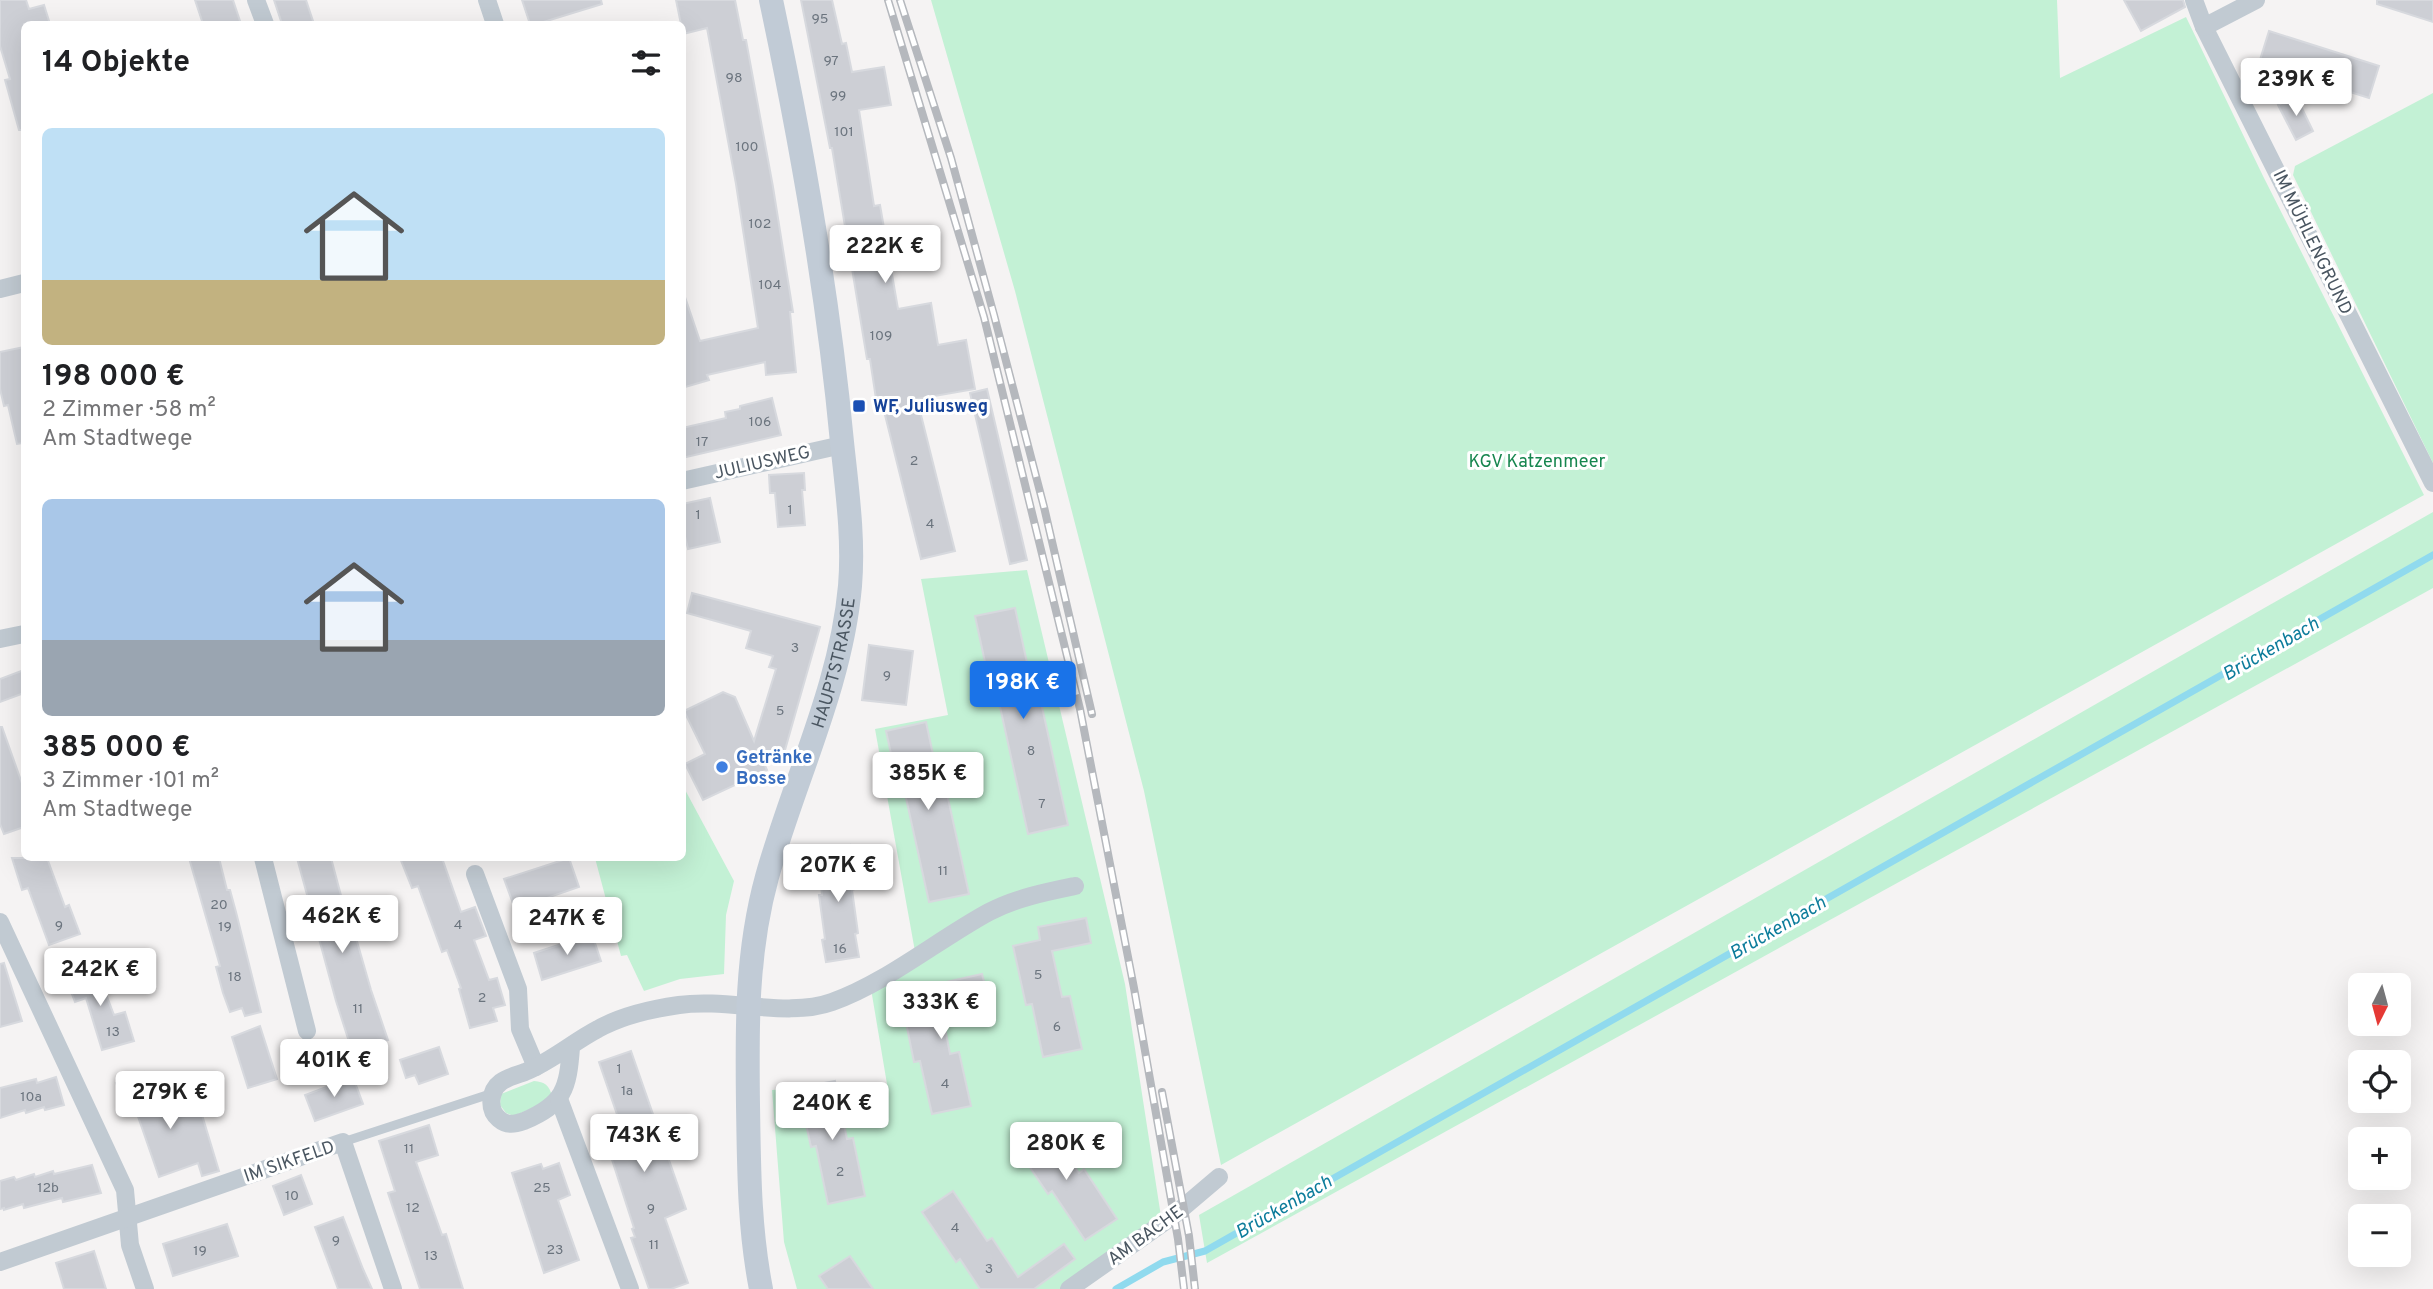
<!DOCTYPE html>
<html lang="de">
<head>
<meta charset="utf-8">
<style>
	:root { --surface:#fff; --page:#f2f2f2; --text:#202124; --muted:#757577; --accent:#1a73e8 }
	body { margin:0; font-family:Overpass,sans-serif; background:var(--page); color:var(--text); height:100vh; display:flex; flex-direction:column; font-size:26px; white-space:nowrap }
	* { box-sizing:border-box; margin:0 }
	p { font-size:23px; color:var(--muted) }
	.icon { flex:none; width:38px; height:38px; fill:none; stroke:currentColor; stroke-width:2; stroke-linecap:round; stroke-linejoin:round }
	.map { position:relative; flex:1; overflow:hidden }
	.sheet { position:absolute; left:21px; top:21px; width:665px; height:840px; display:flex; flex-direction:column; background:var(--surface); border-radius:10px; box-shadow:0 7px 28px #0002 }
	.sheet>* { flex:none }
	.needle { width:46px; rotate:186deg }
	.buttons { position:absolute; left:2348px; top:973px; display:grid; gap:14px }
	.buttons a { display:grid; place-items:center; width:63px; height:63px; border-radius:10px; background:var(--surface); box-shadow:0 7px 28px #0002; font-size:35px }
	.price { position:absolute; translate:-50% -60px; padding:0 16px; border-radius:7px; background:#fff; color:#222; font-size:23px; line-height:46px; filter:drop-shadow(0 2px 4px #0008) }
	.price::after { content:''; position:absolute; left:50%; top:42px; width:21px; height:16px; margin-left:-10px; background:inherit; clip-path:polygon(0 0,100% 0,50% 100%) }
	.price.current { background:var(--accent); color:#fff }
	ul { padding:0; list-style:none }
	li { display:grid; align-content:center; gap:14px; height:371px; padding:0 21px }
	li span { display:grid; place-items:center; height:217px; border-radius:10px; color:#555 }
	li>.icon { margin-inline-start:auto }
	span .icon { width:126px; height:126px; fill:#fffc; stroke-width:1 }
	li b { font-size:30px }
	h2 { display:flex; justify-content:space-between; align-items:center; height:84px; padding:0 21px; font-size:30px }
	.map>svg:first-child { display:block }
</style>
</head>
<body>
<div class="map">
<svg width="2433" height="1289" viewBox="0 0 2433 1289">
	<rect width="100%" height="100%" fill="#f5f3f3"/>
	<g fill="#c3f1d5">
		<path d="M931 0H2057L2060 78 2186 17 2263 176 2424 495 1221 1165 1144 791 1015 291Z"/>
		<path d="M2433 93V463L2293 175 2295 166Z"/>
		<path d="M2433 512V588L1207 1263 1199 1215Z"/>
		<path d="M1027 570 1125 984 1162 1223 1062 1289H797L784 1242 772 1090 798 1088 835 1081 838 1092 887 1084 870 983 916 957 875 729 948 715 921 579Z"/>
		<path d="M683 786 734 881 726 915 724 974 680 979 644 991 627 955 621 956 595 858H682Z"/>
		<path d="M534 1081C545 1082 549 1085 552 1096L550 1100 514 1116 506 1113 500 1105 501 1094Z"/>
	</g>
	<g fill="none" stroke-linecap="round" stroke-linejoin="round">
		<path stroke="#90daee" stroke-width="7" d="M1116 1289 1163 1262 1205 1251 2433 555"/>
	</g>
	<g fill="#cdcfd5" stroke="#d7d9de" stroke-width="2">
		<path d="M0 0H26L29 9 44 5 50 24H24V130H19L5 80 10 79 0 46Z"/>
		<path d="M195 0H233L241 24H203Z"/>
		<path d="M274 0H306L314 24H282Z"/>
		<path d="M522 0H601L602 4 537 24H530Z"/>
		<path d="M676 0H735L743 40H746L773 187 793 312H790L796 372 766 375 765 362 707 375 709 380 682 388V298L685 297 700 341 758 328 736 184 707 28 683 34Z"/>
		<path d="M801 0H832L842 44 846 43 852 72 884 67 891 105 859 110 874 206 880 205 898 309 931 303 938 345 966 340 975 389 917 399 955 551 921 559 884 411 878 412 870 359H867L832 148H830Z"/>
		<path d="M2124 0H2183L2185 7 2141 31Z"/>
		<path d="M2377 0H2433V22L2377 4Z"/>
		<path d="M2269 31 2379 66 2369 98 2259 63Z"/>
		<path d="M2296 96 2313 131 2296 140 2278 105Z"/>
		<path d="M24 347V443L17 444 8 405 4 406 0 389V352Z"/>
		<path d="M987 389 1027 560 1010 564 970 393Z"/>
		<path d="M772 398 781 435 682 458V428L726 418 725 412 740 409V406Z"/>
		<path d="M804 473 805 490H802L805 525 778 527 775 493H770L769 475Z"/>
		<path d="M710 498 720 542 688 549 682 524V504Z"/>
		<path d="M692 593 820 627 783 757 758 750 767 770 703 800 685 764 705 754 684 711 723 692 735 697 754 741 776 669 769 667 773 656 746 648 751 631 687 613Z"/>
		<path d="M1015 608 1028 667 1033 666 1068 825 1028 834 993 675 988 676 975 616Z"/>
		<path d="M869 645 913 651 906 705 862 700Z"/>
		<path d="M24 670V693L0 702V679Z"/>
		<path d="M926 722 939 782 944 780 969 894 929 902 904 789 899 790 886 731Z"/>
		<path d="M0 727H2L24 789V827L4 834 0 824Z"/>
		<path d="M850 845 855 889 852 890 858 933 855 934 859 957 826 962 822 940 825 939 819 895H822L817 851Z"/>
		<path d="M12 858H47L65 907 69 905 80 934 49 945 28 888 22 890Z"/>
		<path d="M189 858H219L227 890H230L236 912 261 1012 245 1016 242 1008 230 1012 223 993 216 967 220 966Z"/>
		<path d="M297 858H331L347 918 350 917 371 990 388 1040 352 1051 336 1001Z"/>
		<path d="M400 858H442L461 912 475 907 486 936 474 940 489 980 497 978 505 1005 493 1008 497 1021 470 1028 459 989 461 988 447 950 442 952 418 886 412 888Z"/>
		<path d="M569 858 579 887 515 909 504 879Z"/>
		<path d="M1086 918 1091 943 1052 951 1062 997 1070 996 1082 1049 1043 1057 1032 1004 1026 1005 1013 946 1040 940 1038 927Z"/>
		<path d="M592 934 601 961 542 980 534 953Z"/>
		<path d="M4 963 22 1021 0 1027V964Z"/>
		<path d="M95 965 114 1015 125 1012 134 1041 102 1050 86 998 75 1002 65 976Z"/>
		<path d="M982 974 988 997 941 1007 950 1054 959 1052 971 1106 932 1114 920 1061 914 1062 902 1003 926 998 924 987Z"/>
		<path d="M260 1026 277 1079 248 1088 232 1037Z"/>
		<path d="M439 1047 448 1074 419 1084 415 1075 406 1078 400 1060Z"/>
		<path d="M631 1051 686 1209 665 1218 688 1283 671 1289H649L631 1238 635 1237 632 1229 634 1228 604 1135 622 1129 599 1062Z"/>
		<path d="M144 1072 161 1116 199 1105 219 1171 202 1176 198 1163 159 1177 134 1105 127 1108 116 1083Z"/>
		<path d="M56 1077 64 1105 45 1110 44 1107 26 1113 25 1110 0 1118V1088L36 1079 37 1083Z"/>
		<path d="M353 1077 363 1104 315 1121 305 1095Z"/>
		<path d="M835 1081 847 1139 853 1138 865 1196 828 1204 816 1146 811 1147 798 1088Z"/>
		<path d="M1045 1123 1079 1173 1084 1169 1117 1219 1085 1240 1052 1191 1048 1194 1014 1144Z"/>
		<path d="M429 1125 438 1155 416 1162 442 1235 446 1234 463 1289H420L388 1193 395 1191 379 1141Z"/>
		<path d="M559 1163 570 1195 558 1200 579 1260 544 1273 512 1173 541 1164 543 1169Z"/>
		<path d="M92 1165 101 1193 63 1202 62 1198 24 1208 23 1204 4 1210V1208L0 1209V1181L14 1177 16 1180 34 1174 35 1177 53 1171 54 1174Z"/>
		<path d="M301 1175 312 1204 284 1215 273 1186Z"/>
		<path d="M953 1191 987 1241 992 1238 1018 1277 1064 1244 1075 1259 1034 1289H980L960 1259 956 1262 922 1212Z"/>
		<path d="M343 1217 363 1269 372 1289H338L315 1227Z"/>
		<path d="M227 1224 238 1256 173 1276 163 1244Z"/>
		<path d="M94 1251 106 1289H64L56 1263Z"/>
		<path d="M850 1256 873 1289H828L819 1276Z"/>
	</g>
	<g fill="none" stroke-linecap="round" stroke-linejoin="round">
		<path stroke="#c1cad2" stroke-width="9" d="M343 1142 493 1093"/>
		<g stroke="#c1cad2" stroke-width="18">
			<path d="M256 0 265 24"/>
			<path d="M487 0 495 24"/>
			<path d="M2194 0 2204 27 2433 483"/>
			<path d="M2204 27 2256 0"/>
			<path d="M0 289 24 283"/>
			<path d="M682 481 842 445"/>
			<path d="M0 639 24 634"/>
			<path d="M263 858 307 1031"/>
			<path d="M475 874 518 989 520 1029 536 1067"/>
			<path d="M0 922 125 1190 130 1245 145 1289"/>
			<path d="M571 1047C568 1089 564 1104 524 1121 515 1124 507 1126 499 1119 488 1110 489 1091 501 1082 508 1077 517 1075 525 1072 552 1061 573 1042 598 1029 623 1015 651 1009 679 1005 728 998 788 1018 832 1002 886 983 939 939 989 912 1016 898 1046 892 1075 886"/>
			<path d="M559 1099 630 1289"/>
			<path d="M0 1262 343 1142 393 1289"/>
			<path d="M1069 1289 1173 1216 1219 1177"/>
		</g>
		<path stroke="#c1cbd6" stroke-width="24" id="s1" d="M761 1289C749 1228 749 1168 748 1105 747 1028 746 953 767 877 794 780 841 687 850 586 854 538 847 490 842 442 828 293 802 146 771 0"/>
		<defs>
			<g id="rail">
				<path d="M888 0 984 317 1080 709 1134 988 1178 1239 1184 1289"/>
				<path d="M900 0 951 158 994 315 1044 507 1092 714"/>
				<path d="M1162 1092 1189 1236 1195 1289"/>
			</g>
		</defs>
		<use href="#rail" stroke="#b5b8bd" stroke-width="8"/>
		<use href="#rail" stroke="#fff" stroke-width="5" stroke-dasharray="16" stroke-linecap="butt"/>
	</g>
	<rect fill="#1a4fb4" stroke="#fff" stroke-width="2.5" x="852" y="399" width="14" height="14" rx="3.5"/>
	<circle fill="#3f7fe0" stroke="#fff" stroke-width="2.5" cx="722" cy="767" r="7"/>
	<g text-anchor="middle" stroke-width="6" stroke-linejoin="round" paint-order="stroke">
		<g font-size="14" fill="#6b747e">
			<text x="820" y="23">95</text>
			<text x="831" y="65">97</text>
			<text x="734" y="82">98</text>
			<text x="838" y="100">99</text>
			<text x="844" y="136">101</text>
			<text x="747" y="151">100</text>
			<text x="760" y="228">102</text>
			<text x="770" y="289">104</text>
			<text x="881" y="340">109</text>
			<text x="760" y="426">106</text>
			<text x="702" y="446">17</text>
			<text x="914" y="465">2</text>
			<text x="790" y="514">1</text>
			<text x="698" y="519">1</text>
			<text x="930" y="528">4</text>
			<text x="795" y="652">3</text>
			<text x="887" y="680">9</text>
			<text x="780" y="715">5</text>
			<text x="1031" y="755">8</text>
			<text x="1042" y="808">7</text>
			<text x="943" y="875">11</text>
			<text x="219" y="909">20</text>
			<text x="458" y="929">4</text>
			<text x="59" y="930">9</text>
			<text x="225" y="931">19</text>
			<text x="840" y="953">16</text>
			<text x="1038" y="979">5</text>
			<text x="235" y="981">18</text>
			<text x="482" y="1002">2</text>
			<text x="358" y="1013">11</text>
			<text x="1057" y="1031">6</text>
			<text x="113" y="1036">13</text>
			<text x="619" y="1073">1</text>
			<text x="945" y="1088">4</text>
			<text x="627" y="1095">1a</text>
			<text x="31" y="1101">10a</text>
			<text x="409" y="1153">11</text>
			<text x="840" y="1176">2</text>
			<text x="48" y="1192">12b</text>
			<text x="542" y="1192">25</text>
			<text x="292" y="1200">10</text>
			<text x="413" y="1212">12</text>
			<text x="651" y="1213">9</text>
			<text x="955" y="1232">4</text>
			<text x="336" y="1245">9</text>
			<text x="654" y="1249">11</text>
			<text x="555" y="1254">23</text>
			<text x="200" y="1255">19</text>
			<text x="431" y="1260">13</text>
			<text x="989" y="1273">3</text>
		</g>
		<g font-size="18" fill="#4a5661" stroke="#fff">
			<text transform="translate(2313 242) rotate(64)" y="6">IM MÜHLENGRUND</text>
			<text transform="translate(762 462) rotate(-13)" y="6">JULIUSWEG</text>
			<text dy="6" stroke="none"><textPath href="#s1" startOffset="639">HAUPTSTRASSE</textPath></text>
			<text transform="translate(289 1161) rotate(-19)" y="6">IM SIKFELD</text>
			<text transform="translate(1145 1235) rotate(-36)" y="6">AM BACHE</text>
		</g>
		<g font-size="18" font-weight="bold" fill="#164399" stroke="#fff" text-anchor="start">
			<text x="873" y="412">WF, Juliusweg</text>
		</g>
		<g font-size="18" fill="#17864f" stroke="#fff">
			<text x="1537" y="467">KGV Katzenmeer</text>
		</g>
		<g font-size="18" font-weight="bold" fill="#366cbe" stroke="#fff" text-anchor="start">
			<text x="736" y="763">Getränke<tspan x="736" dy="21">Bosse</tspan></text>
		</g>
		<g font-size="19" font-style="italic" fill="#0c7c9b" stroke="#fff">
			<text transform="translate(2270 648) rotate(-30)" y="7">Brückenbach</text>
			<text transform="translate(1777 927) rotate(-30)" y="7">Brückenbach</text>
			<text transform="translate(1283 1206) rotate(-30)" y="7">Brückenbach</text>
		</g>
	</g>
</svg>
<div class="buttons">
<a><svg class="needle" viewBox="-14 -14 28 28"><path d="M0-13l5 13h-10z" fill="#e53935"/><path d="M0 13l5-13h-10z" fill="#757577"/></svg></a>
<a><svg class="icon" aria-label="locate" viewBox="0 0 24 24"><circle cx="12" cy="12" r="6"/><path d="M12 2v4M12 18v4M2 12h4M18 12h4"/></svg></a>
<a>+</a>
<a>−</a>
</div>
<b class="price" style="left:2296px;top:118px">239K €</b>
<b class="price" style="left:885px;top:285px">222K €</b>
<b class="price current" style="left:1023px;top:721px">198K €</b>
<b class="price" style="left:928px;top:812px">385K €</b>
<b class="price" style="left:838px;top:904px">207K €</b>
<b class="price" style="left:342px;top:955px">462K €</b>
<b class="price" style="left:567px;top:957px">247K €</b>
<b class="price" style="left:100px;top:1008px">242K €</b>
<b class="price" style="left:941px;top:1041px">333K €</b>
<b class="price" style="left:334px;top:1099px">401K €</b>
<b class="price" style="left:170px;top:1131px">279K €</b>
<b class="price" style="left:832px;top:1142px">240K €</b>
<b class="price" style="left:644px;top:1174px">743K €</b>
<b class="price" style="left:1066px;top:1182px">280K €</b>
<section class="sheet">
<h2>14 Objekte<svg class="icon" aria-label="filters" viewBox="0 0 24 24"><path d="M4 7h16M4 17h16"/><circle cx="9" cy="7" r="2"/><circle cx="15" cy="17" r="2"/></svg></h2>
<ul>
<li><span style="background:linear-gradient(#bfe0f5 70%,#c2b280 0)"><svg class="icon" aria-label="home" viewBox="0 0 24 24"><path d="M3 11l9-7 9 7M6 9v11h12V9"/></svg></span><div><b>198 000 €</b><p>2 Zimmer · 58 m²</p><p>Am Stadtwege</p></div></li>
<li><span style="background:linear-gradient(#a9c7e8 65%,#9aa5b1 0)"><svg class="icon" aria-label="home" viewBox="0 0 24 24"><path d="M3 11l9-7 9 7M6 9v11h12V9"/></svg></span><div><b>385 000 €</b><p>3 Zimmer · 101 m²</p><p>Am Stadtwege</p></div></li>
</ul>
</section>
</div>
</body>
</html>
